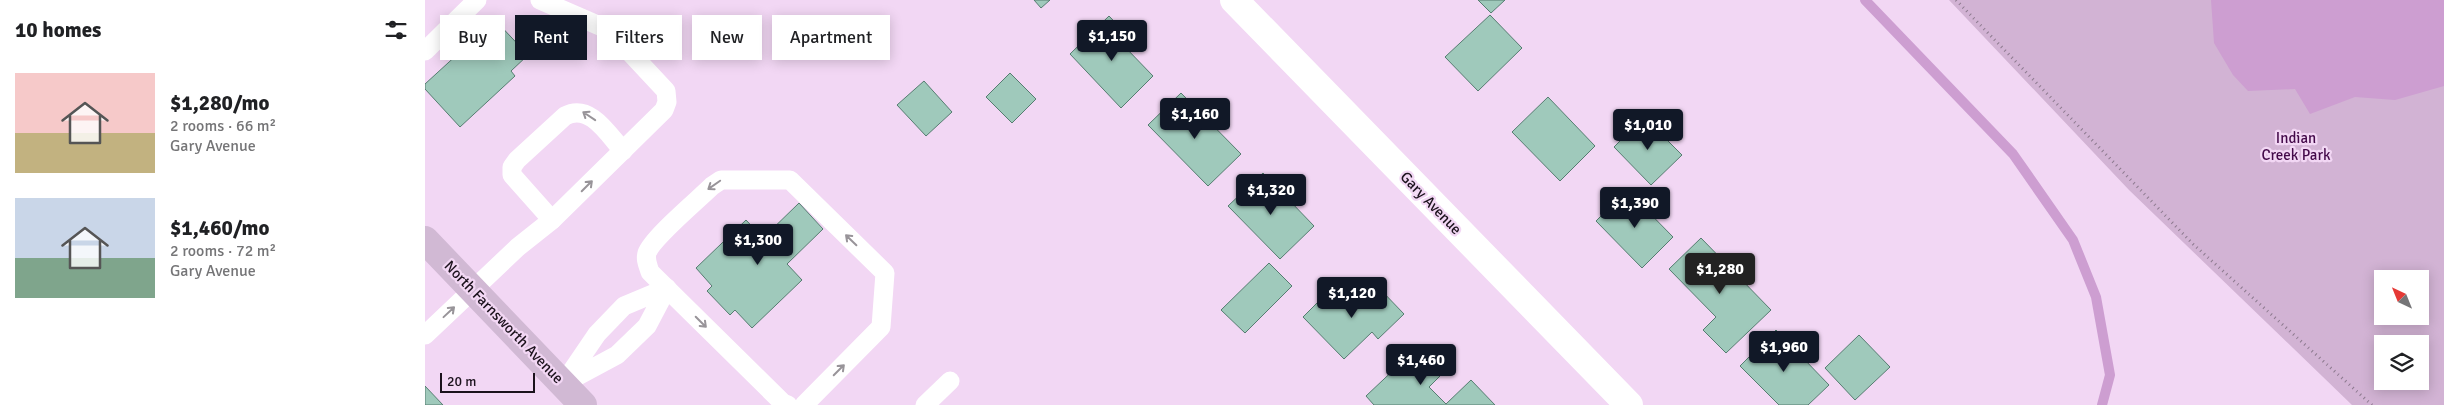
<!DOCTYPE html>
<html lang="en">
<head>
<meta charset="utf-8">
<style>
	:root { --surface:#fff; --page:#f2f2f2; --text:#202124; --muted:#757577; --accent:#111827 }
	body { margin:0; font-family:Signika,sans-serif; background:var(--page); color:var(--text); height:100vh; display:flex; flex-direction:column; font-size:19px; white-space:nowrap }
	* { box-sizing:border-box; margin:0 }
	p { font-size:16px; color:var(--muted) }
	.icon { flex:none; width:28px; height:28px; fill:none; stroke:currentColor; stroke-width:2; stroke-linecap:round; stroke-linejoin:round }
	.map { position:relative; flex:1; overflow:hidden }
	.sheet { display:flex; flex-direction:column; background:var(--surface); width:425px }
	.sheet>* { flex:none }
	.guide { position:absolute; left:15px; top:15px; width:475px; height:45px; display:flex; gap:10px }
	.needle { width:32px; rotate:317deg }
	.buttons { position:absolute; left:1949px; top:270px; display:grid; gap:10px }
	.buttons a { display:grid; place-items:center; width:55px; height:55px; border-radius:0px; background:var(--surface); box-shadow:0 2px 12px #0003; font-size:25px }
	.scale { position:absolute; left:15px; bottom:12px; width:95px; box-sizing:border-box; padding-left:5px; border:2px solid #1b121c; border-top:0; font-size:14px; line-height:18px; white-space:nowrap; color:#1b121c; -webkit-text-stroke:4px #f2d7f4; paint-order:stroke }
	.price { position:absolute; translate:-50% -42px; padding:0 11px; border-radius:5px; background:var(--accent); color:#fff; font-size:16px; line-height:32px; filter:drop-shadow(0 1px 2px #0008) }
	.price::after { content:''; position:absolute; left:50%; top:30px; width:15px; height:11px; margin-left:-8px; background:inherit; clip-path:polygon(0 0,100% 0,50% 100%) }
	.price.on { background:#222; color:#fff }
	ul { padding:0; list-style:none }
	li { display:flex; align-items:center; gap:15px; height:125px; padding:0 15px }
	li span { display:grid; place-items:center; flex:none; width:140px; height:100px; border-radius:0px; color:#555 }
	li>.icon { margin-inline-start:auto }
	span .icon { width:60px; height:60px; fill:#fffc; stroke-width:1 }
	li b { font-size:21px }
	h2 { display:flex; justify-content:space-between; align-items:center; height:60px; padding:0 15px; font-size:21px }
	.tag { padding:0 18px; border-radius:0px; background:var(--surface); box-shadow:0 2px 12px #0003; font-size:18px; line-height:45px }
	.tag.on { background:var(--accent); color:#fff }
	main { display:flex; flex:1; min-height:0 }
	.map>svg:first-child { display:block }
</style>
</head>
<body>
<main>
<section class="sheet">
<h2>10 homes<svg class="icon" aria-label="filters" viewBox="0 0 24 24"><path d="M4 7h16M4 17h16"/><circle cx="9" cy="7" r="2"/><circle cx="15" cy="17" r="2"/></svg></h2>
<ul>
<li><span style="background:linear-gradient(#f6c9c9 60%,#c2b280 0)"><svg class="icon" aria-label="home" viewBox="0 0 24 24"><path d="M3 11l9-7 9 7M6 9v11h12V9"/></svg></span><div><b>$1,280/mo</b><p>2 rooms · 66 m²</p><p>Gary Avenue</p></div></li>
<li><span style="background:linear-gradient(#c9d6e8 60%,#7fa58c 0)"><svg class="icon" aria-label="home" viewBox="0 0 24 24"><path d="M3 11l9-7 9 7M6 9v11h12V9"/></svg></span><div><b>$1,460/mo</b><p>2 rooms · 72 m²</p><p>Gary Avenue</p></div></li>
</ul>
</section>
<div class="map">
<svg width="2019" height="405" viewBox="0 0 2019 405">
	<rect width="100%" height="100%" fill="#f2d7f4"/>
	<path fill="#d2b3d4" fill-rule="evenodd" d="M1524 0H2019V405H1927L1704 190ZM1958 279H1995V316H1958ZM1958 344H1995V381H1958Z"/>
	<path fill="#cd9ed1" d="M1786 0H2019V86L1970 100 1930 97 1885 114 1870 89 1823 91 1808 75 1789 43Z"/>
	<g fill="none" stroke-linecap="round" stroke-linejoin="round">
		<path stroke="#cd9ed1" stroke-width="10" d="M1440 0 1588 154 1648 240 1671 297 1685 375 1677 405"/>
	</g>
	<g fill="#9fc9bb" stroke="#567d71">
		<path d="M609 0H625L616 8Z"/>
		<path d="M1053 0H1080L1066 13Z"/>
		<path d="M1065 15 1097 48 1053 91 1020 57Z"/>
		<path d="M684 16 706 39 699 46 728 76 696 108 645 54Z"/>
		<path d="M70 20 103 55 86 71 90 76 35 127 0 89V84Z"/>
		<path d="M585 73 611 99 587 123 561 97Z"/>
		<path d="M499 81 527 112 501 136 472 105Z"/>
		<path d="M756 93 816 154 783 186 723 125Z"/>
		<path d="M1123 97 1170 146 1135 181 1087 132Z"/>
		<path d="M1219 117 1257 155 1226 185 1189 147Z"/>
		<path d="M838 173 889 226 855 259 803 206Z"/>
		<path d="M1202 190 1248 237 1217 268 1171 221Z"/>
		<path d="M374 203 398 229 362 264 377 280 327 328 310 310 305 315 282 291 287 286 271 268 321 220 338 238Z"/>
		<path d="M1276 238 1346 310 1301 353 1278 330 1291 317 1244 269Z"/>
		<path d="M844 263 867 286 820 333 796 310Z"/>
		<path d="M910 285 934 308 954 288 979 314 953 339 947 332 919 359 878 317Z"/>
		<path d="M1351 330 1404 385 1383 405H1354L1315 366Z"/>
		<path d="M1434 335 1465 367 1430 400 1400 368Z"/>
		<path d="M994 346 1019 372 1004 387 1021 404 1046 380 1070 405H949L941 396Z"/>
		<path d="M0 386 18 405H0Z"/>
	</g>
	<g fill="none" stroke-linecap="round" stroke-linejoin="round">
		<path stroke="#8d7a8f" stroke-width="3" stroke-dasharray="1 4" stroke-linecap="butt" d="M1531 0 1768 244 1947 405"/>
		<g stroke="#fff" stroke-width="19">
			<path d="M0 51 52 0"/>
			<path d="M127 220 87 175V167L92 160 140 116C165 103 183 134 198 151"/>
			<path d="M242 288 222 326 192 355 138 384 172 334 199 306Z"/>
			<path d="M0 335 93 247 127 220 239 110 242 102 241 91 184 30 115 0"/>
			<path d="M363 405 358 403 225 272C223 265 220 260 222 253 227 238 274 199 287 186L296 180H365L460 273 456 327 379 405"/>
			<path d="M500 405 525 381"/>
		</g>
		<path stroke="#fff" stroke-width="28" d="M809 0 1204 405"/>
		<path stroke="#d1b9d4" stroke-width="28" d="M0 240 158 405"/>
	</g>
	<defs><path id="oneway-shaft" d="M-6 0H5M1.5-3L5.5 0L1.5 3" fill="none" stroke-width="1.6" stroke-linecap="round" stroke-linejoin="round" transform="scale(1.25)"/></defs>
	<g stroke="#989499">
		<use href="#oneway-shaft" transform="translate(164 116) rotate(-146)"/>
		<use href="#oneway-shaft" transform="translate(289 185) rotate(145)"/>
		<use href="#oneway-shaft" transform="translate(162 186) rotate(-45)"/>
		<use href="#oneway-shaft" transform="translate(426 240) rotate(-136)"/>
		<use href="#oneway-shaft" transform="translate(24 312) rotate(-43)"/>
		<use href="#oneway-shaft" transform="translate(276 322) rotate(45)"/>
		<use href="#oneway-shaft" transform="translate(414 370) rotate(-45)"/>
	</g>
	<g text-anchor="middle" stroke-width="4.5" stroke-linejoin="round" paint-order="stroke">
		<g font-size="15" fill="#430949" stroke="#f2d7f4">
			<text x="1871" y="143">Indian<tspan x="1871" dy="17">Creek Park</tspan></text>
		</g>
		<g font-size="15" fill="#1b121c" stroke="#f2d7f4">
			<text transform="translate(1006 203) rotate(46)" y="5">Gary Avenue</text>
			<text transform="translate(79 322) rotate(46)" y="5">North Farnsworth Avenue</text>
		</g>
	</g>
</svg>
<div class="buttons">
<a><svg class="needle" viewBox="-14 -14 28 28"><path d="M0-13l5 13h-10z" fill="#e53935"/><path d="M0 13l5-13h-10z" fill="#757577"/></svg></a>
<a><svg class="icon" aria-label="layers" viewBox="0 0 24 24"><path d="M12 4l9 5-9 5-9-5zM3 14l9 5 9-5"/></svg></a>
</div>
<div class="scale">20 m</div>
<b class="price" style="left:687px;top:62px">$1,150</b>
<b class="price" style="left:770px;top:140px">$1,160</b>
<b class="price" style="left:1223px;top:151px">$1,010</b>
<b class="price" style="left:846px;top:216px">$1,320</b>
<b class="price" style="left:1210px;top:229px">$1,390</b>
<b class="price" style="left:333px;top:266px">$1,300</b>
<b class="price on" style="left:1295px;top:295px">$1,280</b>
<b class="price" style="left:927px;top:319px">$1,120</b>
<b class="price" style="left:1359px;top:373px">$1,960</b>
<b class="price" style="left:996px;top:386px">$1,460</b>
<div class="guide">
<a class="tag">Buy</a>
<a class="tag on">Rent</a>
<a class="tag">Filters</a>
<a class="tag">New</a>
<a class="tag">Apartment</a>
</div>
</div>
</main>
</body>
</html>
